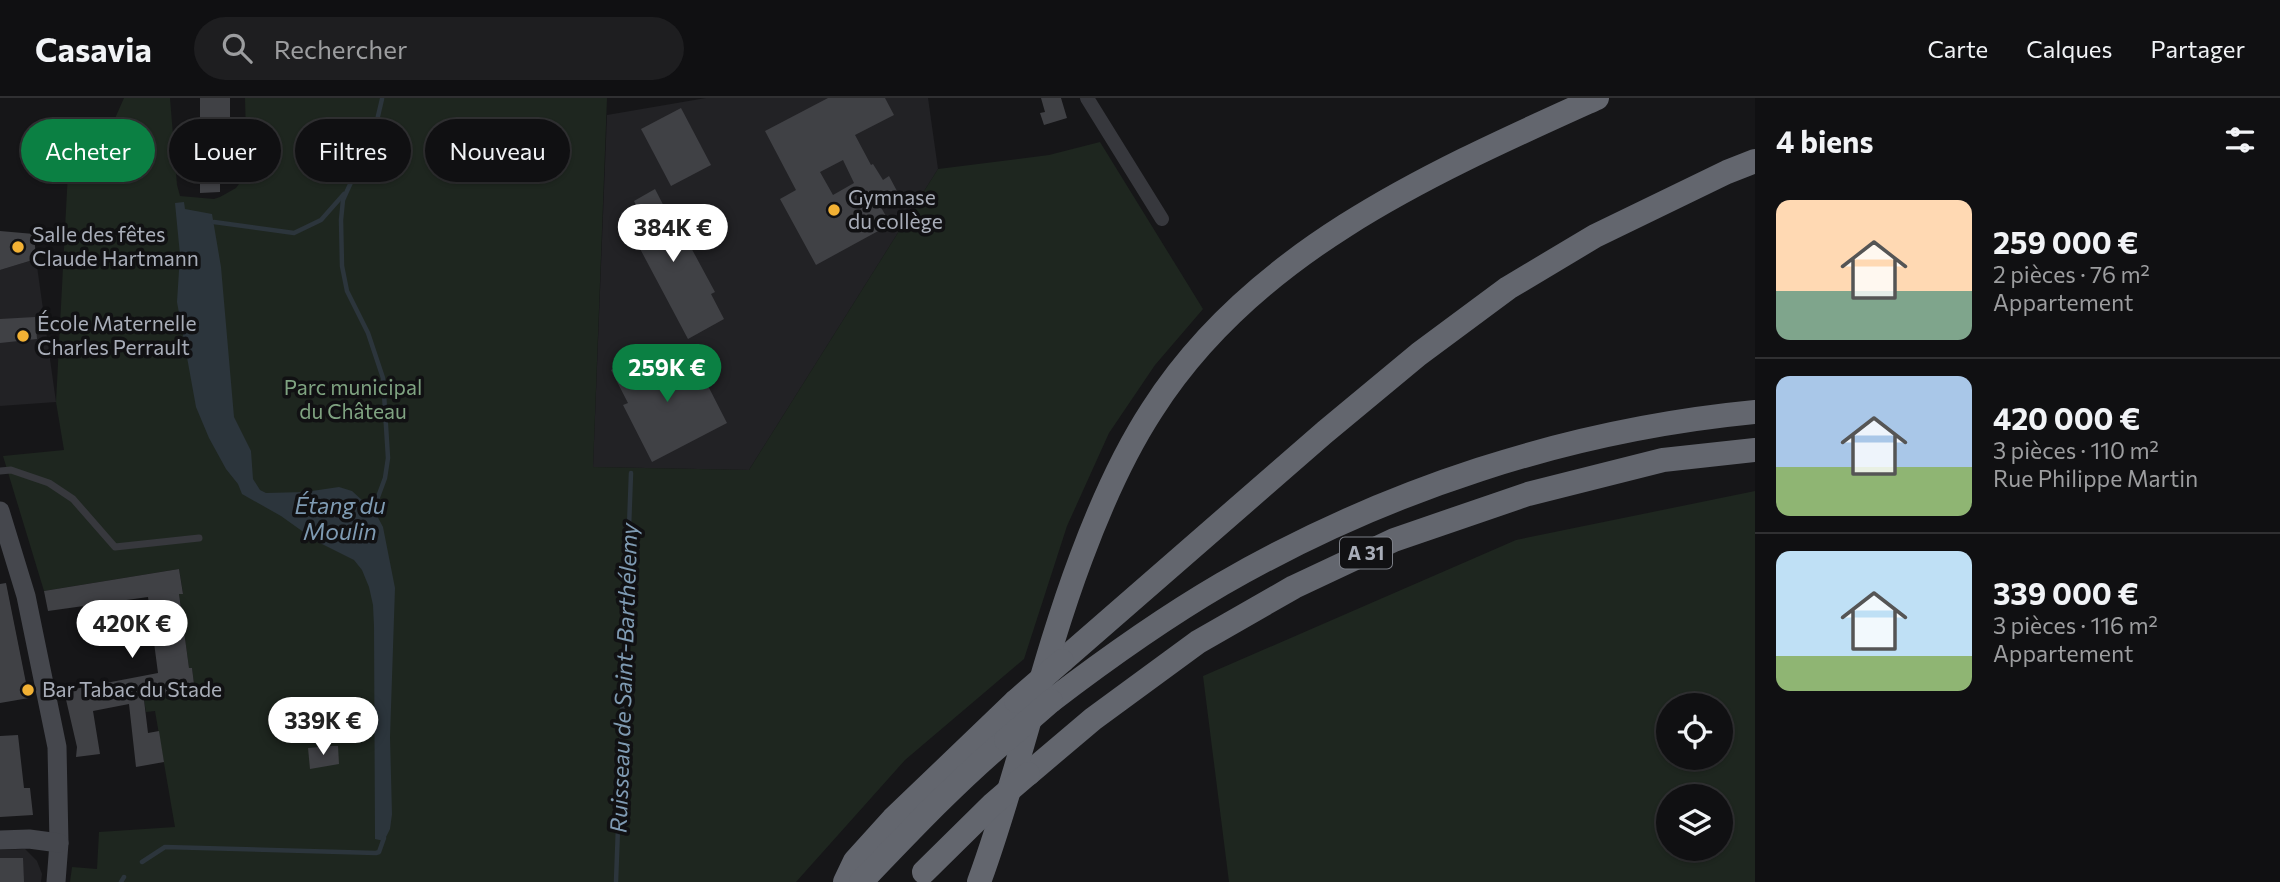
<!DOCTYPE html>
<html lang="fr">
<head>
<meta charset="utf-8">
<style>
	:root { --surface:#101012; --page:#1e1e20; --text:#f1f3f6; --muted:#9c9d9f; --line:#303032; --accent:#0b8043 }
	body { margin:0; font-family:Commissioner,sans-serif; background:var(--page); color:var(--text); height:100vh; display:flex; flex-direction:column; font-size:26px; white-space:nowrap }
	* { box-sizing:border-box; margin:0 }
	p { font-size:23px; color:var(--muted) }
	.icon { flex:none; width:38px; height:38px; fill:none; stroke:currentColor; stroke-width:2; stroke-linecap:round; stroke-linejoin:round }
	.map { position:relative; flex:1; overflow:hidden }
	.side { display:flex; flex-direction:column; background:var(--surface); width:525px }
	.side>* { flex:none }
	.top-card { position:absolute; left:21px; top:21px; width:665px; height:63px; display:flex; gap:14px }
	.controls { position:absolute; left:1656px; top:595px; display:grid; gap:14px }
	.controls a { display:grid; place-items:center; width:77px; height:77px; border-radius:50%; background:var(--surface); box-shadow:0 2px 5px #0004,0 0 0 2px var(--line); font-size:35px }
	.price { position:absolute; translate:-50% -60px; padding:0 16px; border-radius:24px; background:#fff; color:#222; font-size:23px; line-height:46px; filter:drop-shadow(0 2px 4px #0008) }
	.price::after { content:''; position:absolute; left:50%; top:42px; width:21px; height:16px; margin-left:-10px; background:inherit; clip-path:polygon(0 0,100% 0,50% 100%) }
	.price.on { background:var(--accent); color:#fff }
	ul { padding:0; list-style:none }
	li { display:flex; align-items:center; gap:21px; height:175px; padding:0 21px }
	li+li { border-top:2px solid var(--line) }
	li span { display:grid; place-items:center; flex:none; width:196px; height:140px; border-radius:14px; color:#555 }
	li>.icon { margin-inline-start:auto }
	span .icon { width:84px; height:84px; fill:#fffc; stroke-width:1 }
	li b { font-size:30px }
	h2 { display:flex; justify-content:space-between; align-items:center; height:84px; padding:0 21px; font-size:30px }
	.tag { padding:0 24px; border-radius:32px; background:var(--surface); box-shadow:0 2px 5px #0004,0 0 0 2px var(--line); font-size:24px; line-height:63px }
	.tag.on { background:var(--accent); color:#fff }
	header { display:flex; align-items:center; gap:42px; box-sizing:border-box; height:98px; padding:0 35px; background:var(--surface); border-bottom:2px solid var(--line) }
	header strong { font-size:33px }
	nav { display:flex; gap:38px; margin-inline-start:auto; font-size:24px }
	.search { width:490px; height:63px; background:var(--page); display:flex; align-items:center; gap:18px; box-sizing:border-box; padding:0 24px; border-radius:38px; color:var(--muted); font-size:26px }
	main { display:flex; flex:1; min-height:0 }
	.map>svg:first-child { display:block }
</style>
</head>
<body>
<header>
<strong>Casavia</strong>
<div class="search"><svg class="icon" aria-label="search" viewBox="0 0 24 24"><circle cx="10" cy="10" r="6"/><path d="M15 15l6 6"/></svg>Rechercher</div>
<nav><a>Carte</a><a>Calques</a><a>Partager</a></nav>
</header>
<main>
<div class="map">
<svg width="1755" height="784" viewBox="0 0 1755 784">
	<rect width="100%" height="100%" fill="#161618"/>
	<g fill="#222225">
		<path d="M706 0H928L938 71 749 372 593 369 607 17Z"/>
		<path d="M36 161 56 304 0 308V172Z"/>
		<path d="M25 751 37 763 42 776 41 784H0V752Z"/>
	</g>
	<g fill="#1e261f" fill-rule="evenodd">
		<path d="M124 0H170L177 87 180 98 214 101 220 99 236 90 247 75 245 0H607L593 369 749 372 938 71 1049 57 1100 44 1203 211 1155 267 1109 335 1067 428 1024 561 905 662 796 784H70L72 769 97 771 99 734 175 729 155 613 146 614 144 602 195 594 192 570H189L179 496 183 495 179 471 44 493 3 358 64 352 56 304 70 35 109 34Z"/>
		<path d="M1755 393V784H1229L1203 578 1516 442ZM1720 607V660H1668V607ZM1668 698H1720V751H1668Z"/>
	</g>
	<path fill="#2c353c" d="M184 104 185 111 212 116 221 169 234 319 251 353 253 381 260 392 266 395 305 394 339 389 352 393 375 414 383 429 395 490 390 639 392 716 390 731 384 743 375 741 374 528 373 507 369 489 362 472 354 462 316 443 281 418 242 396 238 386 226 371 209 340 196 309 177 204 180 157 175 105Z"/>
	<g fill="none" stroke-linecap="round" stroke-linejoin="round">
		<g stroke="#2c353c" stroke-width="4.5">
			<path d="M214 124 294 135 321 122 344 96"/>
			<path d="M369 413 378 399 385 380 388 360 383 280 368 235 347 193 342 168 341 122 343 102 347 93 360 65 371 48 382 1"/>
			<path d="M142 764 165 749 376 755 379 754 384 740"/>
			<path d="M121 784 124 779"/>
			<path d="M616 784 631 375"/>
		</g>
	</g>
	<g fill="#404145" fill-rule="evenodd">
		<path d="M200 0H230V51H226V64H220V94L200 95Z"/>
		<path d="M828 0H885L894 17 855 37 871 67 873 66 883 82 889 78 897 93 878 104 887 120 880 132 816 167 780 101 796 92 765 33ZM843 62 854 85 833 97 820 74Z"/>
		<path d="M1041 0H1061L1067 20 1044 27 1040 15 1045 14Z"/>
		<path d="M681 10 711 67 671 88 641 31Z"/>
		<path d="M655 91 671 122 675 120 715 194 711 196 724 221 688 241 621 115 636 107 634 103Z"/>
		<path d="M0 133 34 136 36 161 0 172Z"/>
		<path d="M35 219 37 241 0 245V221Z"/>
		<path d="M654 249 671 282 701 266 710 282 706 284 727 325 652 364 623 307 628 305 611 272Z"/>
		<path d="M179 471 183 496H179L189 570H192L195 594 144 602 148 635 159 633 164 664 136 669 129 606 93 613 100 656 76 659 77 649 64 593 158 575 148 499 48 513 44 493Z"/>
		<path d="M6 485 29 600 0 605V486Z"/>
		<path d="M18 637 24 690H30L33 717 0 719V638Z"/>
		<path d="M331 648H338L339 666 310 671 308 650Z"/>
		<path d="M0 760H23L24 784H0Z"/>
	</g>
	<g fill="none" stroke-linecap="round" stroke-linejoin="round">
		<path stroke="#37383d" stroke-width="7" d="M0 373 11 372 49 385 73 401 115 449 199 440"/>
		<path stroke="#37383d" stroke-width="14" d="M1087 0 1162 121"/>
		<g stroke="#45474d" stroke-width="19">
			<path d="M0 413 26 498 57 649 59 745 56 784"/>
			<path d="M0 742 29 741 59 745"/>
		</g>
		<g stroke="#63666e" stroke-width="24">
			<path d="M1062 563 1325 334 1419 256 1508 190 1595 138 1727 74 1755 63"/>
			<path d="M1051 603C1106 561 1162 521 1222 486 1385 392 1568 332 1755 314"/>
			<path d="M1028 676 1093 621 1198 544 1294 489 1394 442 1528 396 1663 362 1755 352"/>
			<path d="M845 784 855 763 893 721 1016 603"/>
			<path d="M861 784C908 735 954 686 1006 642"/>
			<path d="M979 784C1018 678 1041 566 1081 460 1100 409 1122 358 1152 312 1253 153 1431 75 1597 0"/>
		</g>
		<g stroke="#63666e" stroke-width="24">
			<path d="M1016 603 1062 563"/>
			<path d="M1006 642 1051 603"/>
			<path d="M924 774 993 706 1028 676"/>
		</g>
	</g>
	<g fill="#f2b134" stroke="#111113" stroke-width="2.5">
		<circle cx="834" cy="112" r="7"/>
		<circle cx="18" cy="149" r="7"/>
		<circle cx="23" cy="238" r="7"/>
		<circle cx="28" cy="592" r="7"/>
	</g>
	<g text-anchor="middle" stroke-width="7" stroke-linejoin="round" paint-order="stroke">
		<rect fill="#111113" stroke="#7b7e86" stroke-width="2" x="1340" y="439.5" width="52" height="31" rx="5"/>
		<g font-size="19" font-weight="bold" fill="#a8adb8">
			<text x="1366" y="462">A 31</text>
		</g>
		<g font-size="21" fill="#a8adb8" stroke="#111113" text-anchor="start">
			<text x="848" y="107">Gymnase<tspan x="848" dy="24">du collège</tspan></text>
			<text x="32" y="144">Salle des fêtes<tspan x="32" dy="24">Claude Hartmann</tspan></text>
			<text x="37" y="233">École Maternelle<tspan x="37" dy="24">Charles Perrault</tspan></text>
			<text x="42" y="599">Bar Tabac du Stade</text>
		</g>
		<g font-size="21" fill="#7fa381" stroke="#111113">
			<text x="353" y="297">Parc municipal<tspan x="353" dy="24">du Château</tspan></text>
		</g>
		<g font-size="23" font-style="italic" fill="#7f9bb3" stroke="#111113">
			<text x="340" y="416">Étang du<tspan x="340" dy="26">Moulin</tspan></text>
			<text transform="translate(624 580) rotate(-88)" y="8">Ruisseau de Saint-Barthélemy</text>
		</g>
	</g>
</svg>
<div class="controls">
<a><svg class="icon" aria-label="locate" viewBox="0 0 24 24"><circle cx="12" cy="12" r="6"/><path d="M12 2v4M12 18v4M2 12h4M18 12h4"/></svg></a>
<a><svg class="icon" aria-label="layers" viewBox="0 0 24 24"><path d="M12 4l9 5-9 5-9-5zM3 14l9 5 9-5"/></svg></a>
</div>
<b class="price" style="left:673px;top:166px">384K €</b>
<b class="price on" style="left:667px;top:306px">259K €</b>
<b class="price" style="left:132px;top:562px">420K €</b>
<b class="price" style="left:323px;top:659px">339K €</b>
<div class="top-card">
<a class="tag on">Acheter</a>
<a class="tag">Louer</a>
<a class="tag">Filtres</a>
<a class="tag">Nouveau</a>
</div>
</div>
<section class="side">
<h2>4 biens<svg class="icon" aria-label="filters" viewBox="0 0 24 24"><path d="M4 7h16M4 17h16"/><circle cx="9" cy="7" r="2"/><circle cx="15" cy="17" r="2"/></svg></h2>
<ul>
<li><span style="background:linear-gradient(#ffd9b3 65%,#7fa58c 0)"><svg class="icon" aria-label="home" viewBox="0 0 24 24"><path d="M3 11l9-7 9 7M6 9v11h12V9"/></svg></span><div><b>259 000 €</b><p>2 pièces · 76 m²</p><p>Appartement</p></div></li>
<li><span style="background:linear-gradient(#a9c7e8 65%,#8fb573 0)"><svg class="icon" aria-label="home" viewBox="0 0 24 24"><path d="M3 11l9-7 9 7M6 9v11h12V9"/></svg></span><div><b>420 000 €</b><p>3 pièces · 110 m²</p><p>Rue Philippe Martin</p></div></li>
<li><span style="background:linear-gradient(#bfe0f5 75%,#8fb573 0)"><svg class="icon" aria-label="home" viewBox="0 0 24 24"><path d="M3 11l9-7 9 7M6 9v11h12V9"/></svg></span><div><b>339 000 €</b><p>3 pièces · 116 m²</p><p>Appartement</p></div></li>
</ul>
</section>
</main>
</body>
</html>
